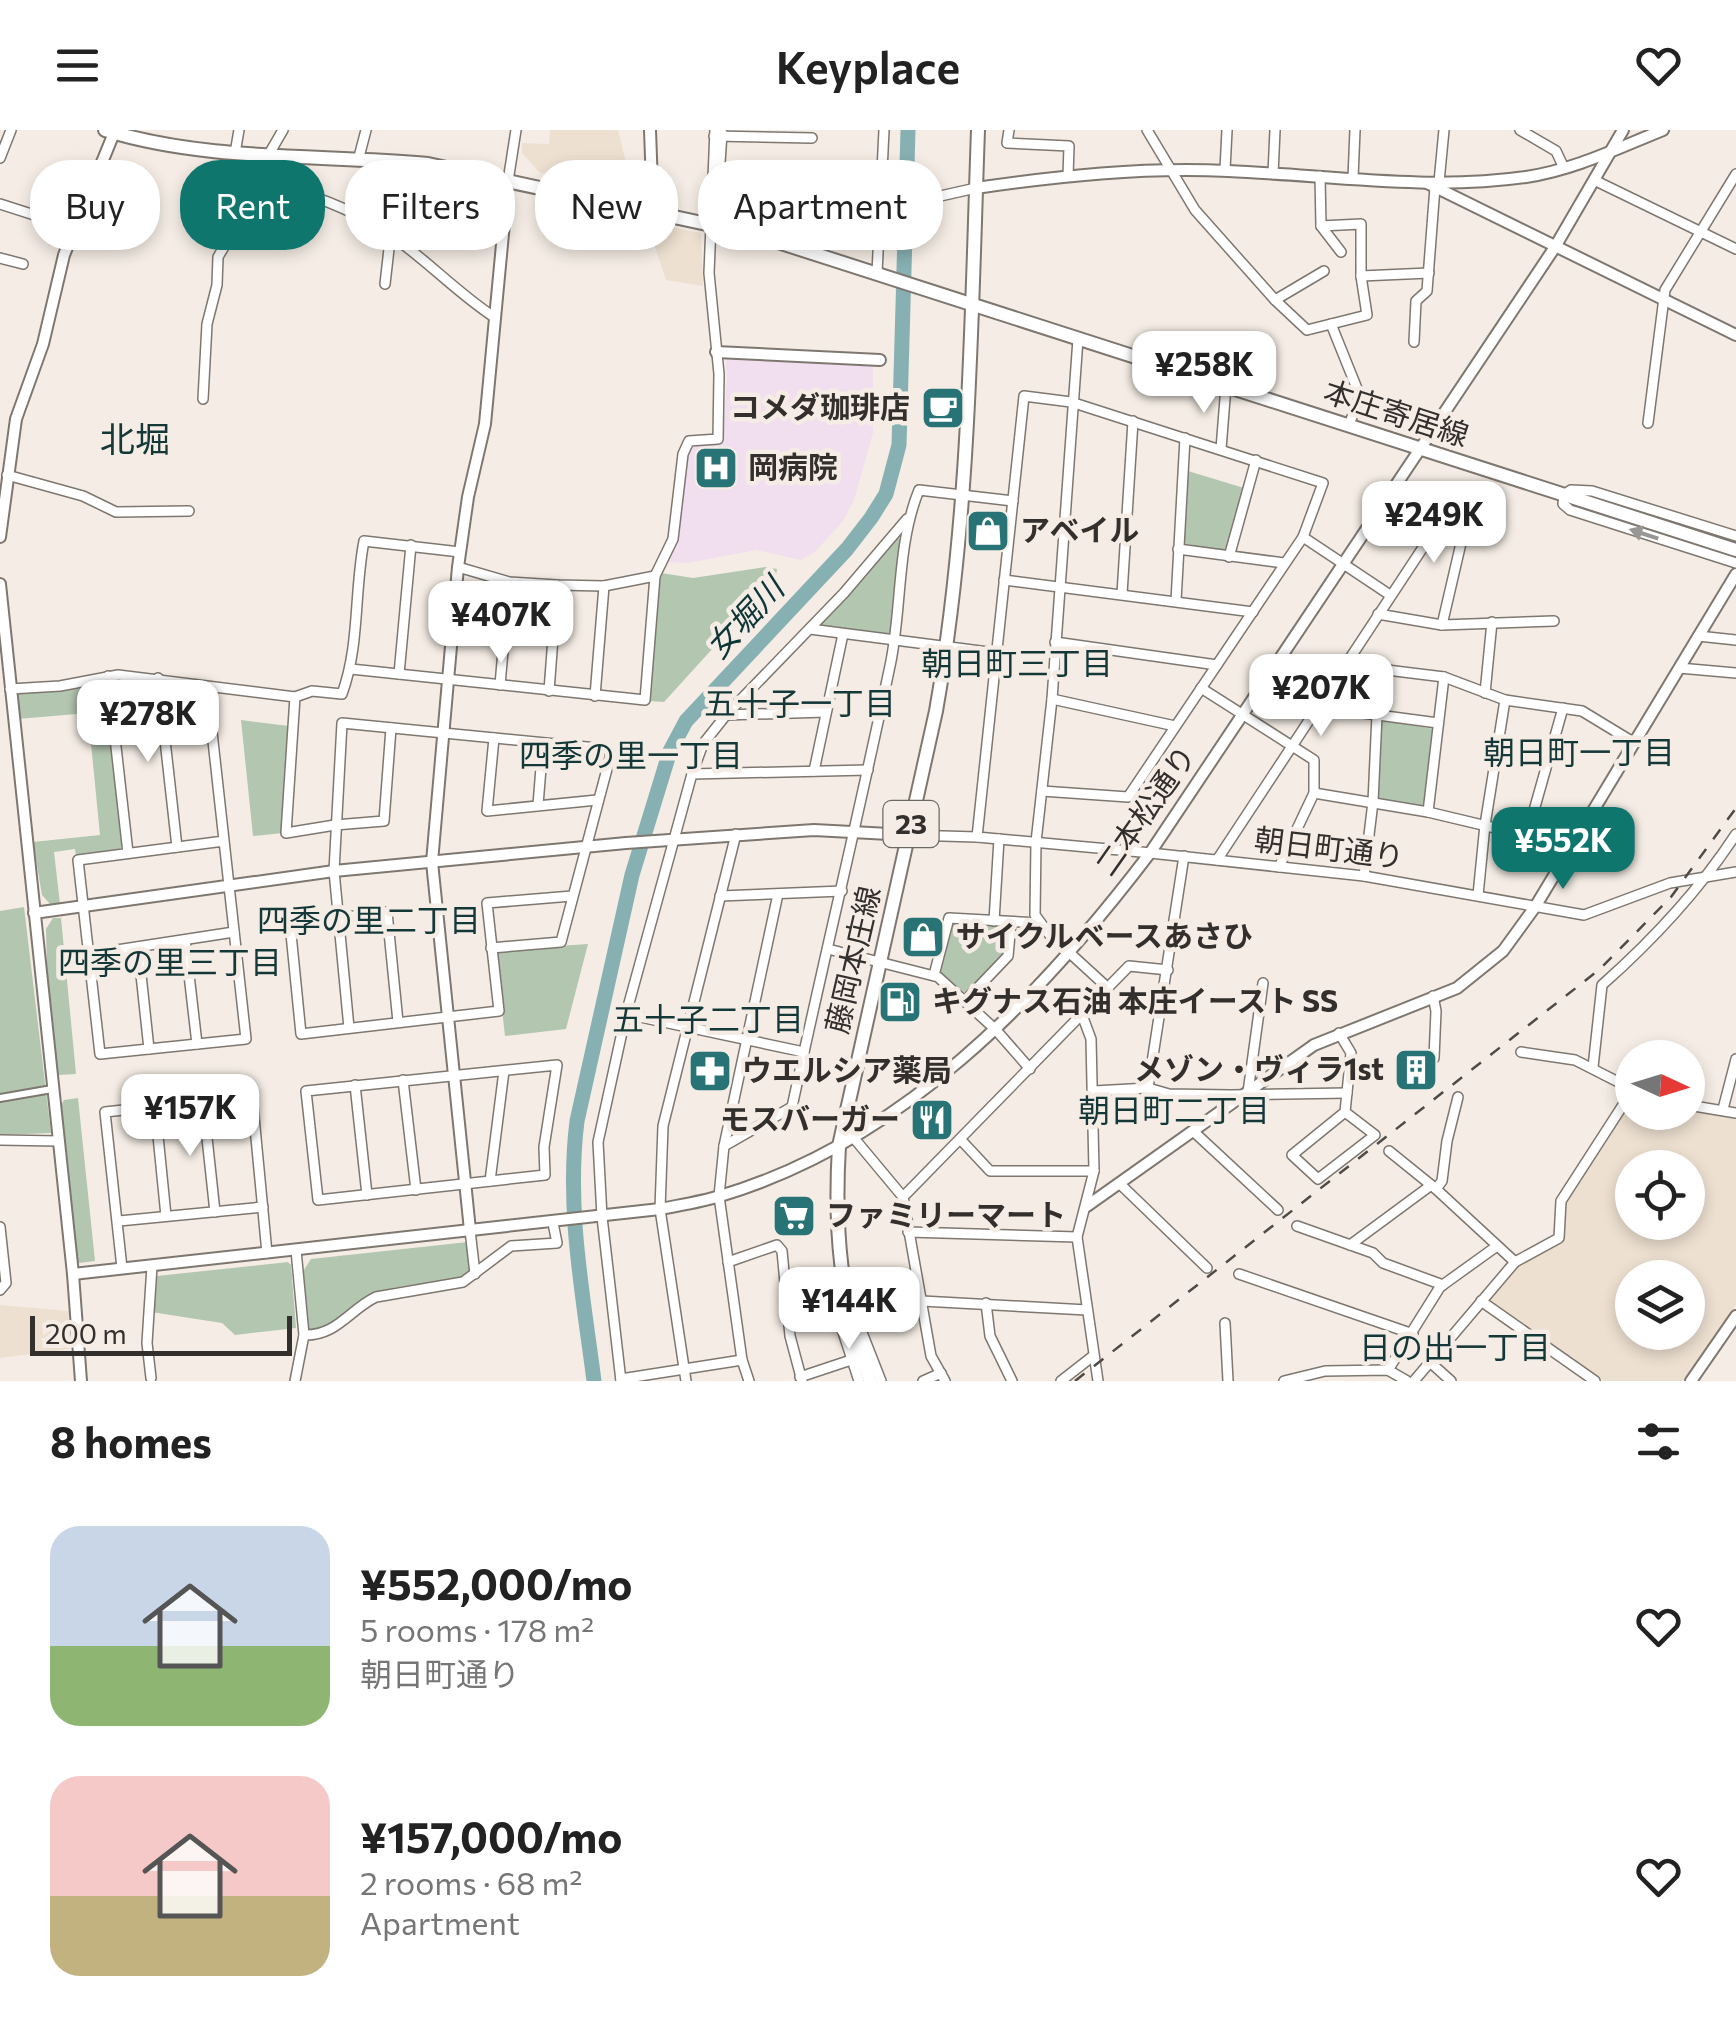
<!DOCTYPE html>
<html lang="en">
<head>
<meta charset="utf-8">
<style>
	:root { --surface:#fff; --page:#f2f2f2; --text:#222; --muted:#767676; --accent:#0f766e }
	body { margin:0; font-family:Commissioner,"Noto Sans JP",sans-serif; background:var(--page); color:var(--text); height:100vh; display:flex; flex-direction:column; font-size:38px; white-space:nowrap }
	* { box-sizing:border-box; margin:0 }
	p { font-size:32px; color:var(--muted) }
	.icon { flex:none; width:55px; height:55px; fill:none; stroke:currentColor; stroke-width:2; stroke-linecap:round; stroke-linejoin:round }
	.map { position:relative; height:1251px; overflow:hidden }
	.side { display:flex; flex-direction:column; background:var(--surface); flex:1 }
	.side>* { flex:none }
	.hud { position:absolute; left:30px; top:30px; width:1000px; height:90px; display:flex; gap:20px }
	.needle { width:65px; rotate:94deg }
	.tools { position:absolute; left:1615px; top:910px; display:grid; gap:20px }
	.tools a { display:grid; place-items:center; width:90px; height:90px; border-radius:50%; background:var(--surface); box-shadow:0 5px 15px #0003; font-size:50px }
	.scale { position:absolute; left:30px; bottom:25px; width:262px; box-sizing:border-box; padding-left:10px; border:5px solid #322f2c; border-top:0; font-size:28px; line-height:35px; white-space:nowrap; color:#322f2c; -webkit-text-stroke:8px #f5ede5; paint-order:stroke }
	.price { position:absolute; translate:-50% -85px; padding:0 22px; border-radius:20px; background:#fff; color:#222; font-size:32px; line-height:65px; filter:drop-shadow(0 2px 5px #0008) }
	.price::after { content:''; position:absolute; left:50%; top:60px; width:30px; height:22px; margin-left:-15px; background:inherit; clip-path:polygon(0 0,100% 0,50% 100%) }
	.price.active { background:var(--accent); color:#fff }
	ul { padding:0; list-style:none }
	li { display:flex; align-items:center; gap:30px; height:250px; padding:0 50px }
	li span { display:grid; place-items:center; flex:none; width:280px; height:200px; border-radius:30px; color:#555 }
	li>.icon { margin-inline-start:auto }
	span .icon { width:120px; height:120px; fill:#fffc; stroke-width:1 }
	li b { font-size:42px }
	h2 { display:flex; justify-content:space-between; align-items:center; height:120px; padding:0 50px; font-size:42px }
	.tag { padding:0 35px; border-radius:40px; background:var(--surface); box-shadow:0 5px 15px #0003; font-size:35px; line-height:90px }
	.tag.active { background:var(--accent); color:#fff }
	header { display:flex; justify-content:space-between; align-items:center; height:130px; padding:0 50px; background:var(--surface); font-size:45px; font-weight:600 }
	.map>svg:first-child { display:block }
</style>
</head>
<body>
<header><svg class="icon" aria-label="menu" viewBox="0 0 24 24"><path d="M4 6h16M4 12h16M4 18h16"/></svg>Keyplace<svg class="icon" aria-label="heart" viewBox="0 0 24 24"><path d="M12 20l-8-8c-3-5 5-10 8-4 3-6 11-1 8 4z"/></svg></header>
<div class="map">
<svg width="1736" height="1251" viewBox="0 0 1736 1251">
	<rect width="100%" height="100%" fill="#f5ede5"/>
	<g fill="#ede0d1" fill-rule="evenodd">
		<path d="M550 0H618L634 65 539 42 522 23V13L549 14Z"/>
		<path d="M647 93 701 103 703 156 666 150Z"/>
		<path d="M1632 972V982H1688V978L1736 987V1175L1683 1251H1604L1488 1172 1521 1134 1562 1108 1566 1073ZM1632 1038H1688V1092H1632ZM1632 1148H1688V1202H1632Z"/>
		<path d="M0 1175 69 1181 70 1219 0 1228Z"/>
	</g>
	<path fill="#f1deee" d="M725 226 873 234V303L854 370 843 391 815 422 801 430 756 420 688 433 667 432 677 413 688 322 692 314 698 312 723 311 727 247Z"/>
	<g fill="#b3c6b0">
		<path d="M1188 341 1244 358 1225 422 1182 413Z"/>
		<path d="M897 408 902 409 893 501 890 504 825 498 820 494Z"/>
		<path d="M766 437 777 439 776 446H766L765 461 664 572 649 571 661 443 693 448Z"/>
		<path d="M85 556 88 574 106 573 122 716 119 720 76 726 75 719 54 722 60 774H50L42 765 33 712 100 705 88 583 18 589 15 572 19 564Z"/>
		<path d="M241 590 289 596 283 703 253 706Z"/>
		<path d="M1381 590 1434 599 1424 675 1420 677 1381 670 1378 666Z"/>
		<path d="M24 777 51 1003 0 1005V781Z"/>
		<path d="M53 788H61L76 944 59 945 54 941 48 881 46 799Z"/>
		<path d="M953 792 1002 795 1004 823 967 864 940 845Z"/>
		<path d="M588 814 566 899 505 906 496 826 502 820Z"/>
		<path d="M78 968 95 1131 79 1133 75 1128 60 977 64 970Z"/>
		<path d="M468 1112 471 1142 463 1149C442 1152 394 1155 377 1163 355 1174 336 1205 308 1200L302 1143 311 1129Z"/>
		<path d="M288 1132 291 1135 296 1198 235 1205 222 1193 151 1182 154 1147 157 1146Z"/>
	</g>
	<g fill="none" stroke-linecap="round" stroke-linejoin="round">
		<path stroke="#87b0b2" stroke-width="15" d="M594 1251C583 1164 566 1079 577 991L632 745 670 621 686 591 847 419 871 388 886 364 899 315 908 0"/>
		<defs>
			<path id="pedestrian" d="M0 968 52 959"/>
			<g id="minor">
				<path d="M1009 0 1007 13 1069 16 1068 46"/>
				<path d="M1147 0 1195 80 1275 170 1307 200 1367 185 1361 146V94L1321 96 1320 46"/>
				<path d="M1520 0 1556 21 1564 38"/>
				<path d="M714 6 812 8"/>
				<path d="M235 23 239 0"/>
				<path d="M269 24 283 0"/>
				<path d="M359 27 366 0"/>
				<path d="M0 28 11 0"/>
				<path d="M1225 40 1227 0"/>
				<path d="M1273 44 1275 0"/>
				<path d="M1353 48 1355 0"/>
				<path d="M1594 50 1736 119"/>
				<path d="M508 51 516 0"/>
				<path d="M1439 52 1444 0"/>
				<path d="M259 54C306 61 349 77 389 104 426 129 456 162 494 187"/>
				<path d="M0 74 75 98"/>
				<path d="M714 87 717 77 722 3"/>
				<path d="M1321 96 1341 122"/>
				<path d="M803 111 807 96 976 58"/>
				<path d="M0 128 23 134"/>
				<path d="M877 143 884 0"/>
				<path d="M1361 146 1429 143"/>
				<path d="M385 154 390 110 407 64 413 32"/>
				<path d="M1275 170 1324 141"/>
				<path d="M1331 194 1360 266 1349 295"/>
				<path d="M1078 209 1052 569 1036 712 1035 785 1049 804 1108 858"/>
				<path d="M1414 212 1416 171 1427 161 1435 57"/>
				<path d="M203 269 207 194 217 155 218 127 255 64 263 24"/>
				<path d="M1648 293 1665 160 1736 44"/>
				<path d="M1221 319 1226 256"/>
				<path d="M7 345 83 366 116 382 189 381"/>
				<path d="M1736 406 1592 361 1571 360 1564 365 1563 374 1570 380 1736 433"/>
				<path d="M1303 407 1390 465"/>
				<path d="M1178 419 1284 433"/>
				<path d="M1229 427 1256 330"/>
				<path d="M458 437 509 452 557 455 604 456 655 446"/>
				<path d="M1004 450 1253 482"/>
				<path d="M1122 464 1133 291"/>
				<path d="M1176 471 1185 308"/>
				<path d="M1378 484 1442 495 1554 491"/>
				<path d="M810 499 996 523"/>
				<path d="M1698 506 1736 510"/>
				<path d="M1055 512 1217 535"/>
				<path d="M1346 535 1444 547 1505 570 1582 581 1633 612"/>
				<path d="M1679 538 1736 543"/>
				<path d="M351 539 645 570 655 446 673 409 683 324 689 311 718 309 719 244 709 143 715 0"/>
				<path d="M399 544 411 415"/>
				<path d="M108 546 128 723"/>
				<path d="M158 548 177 717"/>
				<path d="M500 555 509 452"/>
				<path d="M207 557C220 674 233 791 246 909L100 924 78 730 224 711"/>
				<path d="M1201 558 1314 630V663L1279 737"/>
				<path d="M10 559 60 556 118 545 295 567 312 561 342 564C360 515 354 462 364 411L460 422"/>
				<path d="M549 561 557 455"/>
				<path d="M1485 563 1492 492"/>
				<path d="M595 566 604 456"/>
				<path d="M295 567 286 703 335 695 384 691 391 598"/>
				<path d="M1052 569 1175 596"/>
				<path d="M1318 577 1438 593"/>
				<path d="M726 585 826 582"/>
				<path d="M494 608 487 681 597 670"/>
				<path d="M814 641 843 504"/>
				<path d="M692 644 868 640"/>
				<path d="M1314 663 1428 682 1571 716"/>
				<path d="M538 675 543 613"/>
				<path d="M1428 682 1444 547"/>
				<path d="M908 705 977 707 1141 722 1364 746 1584 785 1670 753 1736 742"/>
				<path d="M1527 705 1563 578"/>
				<path d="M977 707 1024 266 1071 272 1323 353 1303 407 1128 667 1042 661"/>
				<path d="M1217 730 1449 378 1468 383 1442 495"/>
				<path d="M1364 746 1373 672 1377 585"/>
				<path d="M1478 765 1485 695 1505 570"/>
				<path d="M720 766 842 761"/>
				<path d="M994 791 999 709"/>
				<path d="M185 810 197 914"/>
				<path d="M138 817 149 919"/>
				<path d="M828 819 938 847 996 900 1030 939"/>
				<path d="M91 824 234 802"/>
				<path d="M934 845 949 788 1038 793"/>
				<path d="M1433 866 1436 881 1434 928"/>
				<path d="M965 871 1008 826 1011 793"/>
				<path d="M626 884 804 922"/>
				<path d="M1082 885 1091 909 1094 1041 1077 1107 1098 1251"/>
				<path d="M398 892 387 782 290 794 301 904 499 881 487 773 572 766"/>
				<path d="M349 898 334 741 342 593 607 619 611 624 561 812 491 818"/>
				<path d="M1339 903 1351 923 1345 982 1292 1025 1318 1049 1375 1005 1345 982"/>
				<path d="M1521 922 1575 930 1632 959"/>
				<path d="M557 935 544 1017 545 1045 318 1070 306 961Z"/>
				<path d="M1593 937 1602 855C1654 809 1698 762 1736 704"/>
				<path d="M403 950 416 1060"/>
				<path d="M355 955 367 1065"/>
				<path d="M1148 958 1184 726"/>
				<path d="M1094 961 1148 958 1169 964 1231 965 1347 963"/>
				<path d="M1248 962 1263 853"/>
				<path d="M203 971 215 1082"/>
				<path d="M1688 975 1736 983"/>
				<path d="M155 976 166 1086"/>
				<path d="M1723 979 1736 929"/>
				<path d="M1193 1001 1278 1080"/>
				<path d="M853 1007 903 1067 931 1226 945 1251"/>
				<path d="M0 1010 58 1011"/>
				<path d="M961 1010 990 1041H1094"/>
				<path d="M724 1016 792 977C824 828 860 680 891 531 902 474 897 414 919 360L1013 371"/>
				<path d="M1389 1021 1436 1059 1515 1132"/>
				<path d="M490 1051 504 941"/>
				<path d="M1119 1053 1207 1138"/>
				<path d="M1436 1059 1442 1051 1447 1011 1458 967"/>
				<path d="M903 1067 1129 836 1168 840"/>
				<path d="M119 1091 263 1077"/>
				<path d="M1297 1096 1373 1123 1383 1133 1443 1155"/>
				<path d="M0 1097 6 1153 0 1160"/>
				<path d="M470 1100 475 1144"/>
				<path d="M908 1102 1077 1107"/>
				<path d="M1350 1115 1430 1056"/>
				<path d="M728 1132 777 1115 782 1121 790 1206 802 1251"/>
				<path d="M122 1138 105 982 252 966 267 1123"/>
				<path d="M1239 1144 1413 1204"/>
				<path d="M922 1171 1087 1180"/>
				<path d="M1481 1171 1595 1251"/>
				<path d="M986 1173 990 1206 1012 1251"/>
				<path d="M852 1177 881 1251"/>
				<path d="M849 1185 840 1193 859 1251"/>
				<path d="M1225 1193 1228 1251"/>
				<path d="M304 1205C337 1206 350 1179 376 1167L463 1152 511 1116 557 1113 553 1093"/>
				<path d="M1431 1233 1451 1251"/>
				<path d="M1388 1240 1440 1157 1497 1116"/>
				<path d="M800 1247 851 1230"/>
				<path d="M151 1248 147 1213 152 1136"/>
				<path d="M621 1249 742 1230"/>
				<path d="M295 1251 304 1205 296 1120"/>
				<path d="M621 1251 602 1087 598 1012 626 884 692 644 703 614 726 585 844 463 907 389"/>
				<path d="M686 1251 660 1079 663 996 736 704"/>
				<path d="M749 1251 742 1230 719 1066 724 1016 778 764"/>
				<path d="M923 1251 941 1243"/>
				<path d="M1061 1251 1093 1226"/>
				<path d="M1284 1251 1325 1241 1388 1240 1407 1251"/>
				<path d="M1414 1251 1515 1132 1559 1108 1561 1071 1632 961"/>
			</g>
			<g id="tertiary">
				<path d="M650 0 653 83"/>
				<path d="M1427 53 1736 205"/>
				<path d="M976 58C1059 46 1143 37 1228 41 1326 45 1427 61 1526 47 1574 40 1618 18 1663 0"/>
				<path d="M716 222 880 230"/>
				<path d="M0 407 16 289 43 214 64 125 114 3"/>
				<path d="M0 454 73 1144 81 1251"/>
				<path d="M34 783 334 741 626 713 814 700 908 705"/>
				<path d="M1087 1076 1314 915 1457 858 1503 821 1535 777 1736 444"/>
				<path d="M470 1100 432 732 458 437 468 367 485 294 508 51"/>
				<path d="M73 1144 660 1079C680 1075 701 1072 720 1066 902 1012 1039 869 1150 723L1555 117 1623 0"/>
				<path d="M1691 1251 1736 1186"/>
			</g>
			<g id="primary">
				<path d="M105 0C209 32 321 24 428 34L753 104 1736 420"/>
				<path d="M870 1251C840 1174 834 1098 839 1016L936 581C970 388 971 194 978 0"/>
			</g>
		</defs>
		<use href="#pedestrian" stroke="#7e7770" stroke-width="10"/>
		<use href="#minor" stroke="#7e7770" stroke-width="12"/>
		<use href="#tertiary" stroke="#7e7770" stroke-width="14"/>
		<use href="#primary" stroke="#7e7770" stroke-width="16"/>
		<use href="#pedestrian" stroke="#fff" stroke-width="6"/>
		<use href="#minor" stroke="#fff" stroke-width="9"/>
		<use href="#tertiary" stroke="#fff" stroke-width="10"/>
		<use href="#primary" stroke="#fff" stroke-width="12"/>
		<path stroke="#4e4a47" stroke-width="2.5" stroke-dasharray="12 12" stroke-linecap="butt" d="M1075 1251 1600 839 1671 767 1736 678"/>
	</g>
	<defs><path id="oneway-solid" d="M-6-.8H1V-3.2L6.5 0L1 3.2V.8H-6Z" transform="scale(2.5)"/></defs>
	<use fill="#989796" href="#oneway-solid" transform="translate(1644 404) rotate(-162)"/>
	<defs>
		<symbol id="cafe-square" viewBox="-11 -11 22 22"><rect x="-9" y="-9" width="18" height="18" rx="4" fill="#287376" stroke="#f5ede5"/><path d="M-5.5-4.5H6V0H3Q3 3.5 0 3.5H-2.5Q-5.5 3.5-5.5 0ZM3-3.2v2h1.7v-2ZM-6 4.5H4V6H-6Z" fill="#fff"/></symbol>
		<symbol id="hospital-square" viewBox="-11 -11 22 22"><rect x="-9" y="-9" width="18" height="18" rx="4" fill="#287376" stroke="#f5ede5"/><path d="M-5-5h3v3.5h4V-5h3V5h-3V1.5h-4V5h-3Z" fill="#fff"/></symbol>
		<symbol id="shop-square" viewBox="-11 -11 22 22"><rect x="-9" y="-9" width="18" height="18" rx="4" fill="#287376" stroke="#f5ede5"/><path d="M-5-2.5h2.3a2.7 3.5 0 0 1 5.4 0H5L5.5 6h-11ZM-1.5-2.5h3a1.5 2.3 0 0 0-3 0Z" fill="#fff"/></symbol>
		<symbol id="fuel-square" viewBox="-11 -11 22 22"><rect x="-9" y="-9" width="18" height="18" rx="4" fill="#287376" stroke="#f5ede5"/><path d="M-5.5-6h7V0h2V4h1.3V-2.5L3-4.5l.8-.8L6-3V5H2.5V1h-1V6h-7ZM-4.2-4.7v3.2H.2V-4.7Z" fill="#fff"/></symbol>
		<symbol id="building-square" viewBox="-11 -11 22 22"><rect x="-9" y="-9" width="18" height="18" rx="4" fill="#287376" stroke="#f5ede5"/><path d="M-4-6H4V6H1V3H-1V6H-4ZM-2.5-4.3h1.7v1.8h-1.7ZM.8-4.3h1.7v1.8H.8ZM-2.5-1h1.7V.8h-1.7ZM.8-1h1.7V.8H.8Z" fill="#fff"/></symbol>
		<symbol id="pharmacy-square" viewBox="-11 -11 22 22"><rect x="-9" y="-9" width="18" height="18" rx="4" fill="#287376" stroke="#f5ede5"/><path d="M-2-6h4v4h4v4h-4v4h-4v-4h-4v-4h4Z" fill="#fff"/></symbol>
		<symbol id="restaurant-square" viewBox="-11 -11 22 22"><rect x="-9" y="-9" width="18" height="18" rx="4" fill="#287376" stroke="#f5ede5"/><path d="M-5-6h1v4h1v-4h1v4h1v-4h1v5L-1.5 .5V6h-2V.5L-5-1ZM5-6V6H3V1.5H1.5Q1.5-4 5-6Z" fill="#fff"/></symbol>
		<symbol id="supermarket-square" viewBox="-11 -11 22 22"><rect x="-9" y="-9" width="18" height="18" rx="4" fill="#287376" stroke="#f5ede5"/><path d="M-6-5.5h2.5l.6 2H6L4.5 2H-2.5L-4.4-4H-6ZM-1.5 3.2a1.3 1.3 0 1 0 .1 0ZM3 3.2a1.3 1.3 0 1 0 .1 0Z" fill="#fff"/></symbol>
	</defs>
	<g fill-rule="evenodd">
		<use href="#cafe-square" x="918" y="253" width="50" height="50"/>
		<use href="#hospital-square" x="691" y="313" width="50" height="50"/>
		<use href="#shop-square" x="963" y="376" width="50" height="50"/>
		<use href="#shop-square" x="898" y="782" width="50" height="50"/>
		<use href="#fuel-square" x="875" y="847" width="50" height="50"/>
		<use href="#building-square" x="1391" y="915" width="50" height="50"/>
		<use href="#pharmacy-square" x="685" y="916" width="50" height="50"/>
		<use href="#restaurant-square" x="907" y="965" width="50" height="50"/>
		<use href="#supermarket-square" x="769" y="1061" width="50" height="50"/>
	</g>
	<g text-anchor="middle" stroke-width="9" stroke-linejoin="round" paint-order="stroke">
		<rect fill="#f5ede5" stroke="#6c6864" stroke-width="2.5" x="883.5" y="671" width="55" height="46" rx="8"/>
		<g font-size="28" font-weight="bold" fill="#322f2c">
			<text x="911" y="704">23</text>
		</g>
		<g font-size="30" font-weight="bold" fill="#322f2c" stroke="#f5ede5" text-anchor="start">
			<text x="910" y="288" text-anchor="end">コメダ珈琲店</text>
			<text x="748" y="348">岡病院</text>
			<text x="1020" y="411">アベイル</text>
			<text x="956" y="817">サイクルベースあさひ</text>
			<text x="932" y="882">キグナス石油 本庄イースト SS</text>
			<text x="1384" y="950" text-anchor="end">メゾン・ヴィラ1st</text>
			<text x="742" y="951">ウエルシア薬局</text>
			<text x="900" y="1000" text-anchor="end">モスバーガー</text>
			<text x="826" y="1096">ファミリーマート</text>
		</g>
		<g font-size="30" fill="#322f2c" stroke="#f5ede5">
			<text transform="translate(1396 284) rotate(18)" y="10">本庄寄居線</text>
			<text transform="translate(1146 681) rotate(-55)" y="10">二本松通り</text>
			<text transform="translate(1329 719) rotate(7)" y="10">朝日町通り</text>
			<text transform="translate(854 830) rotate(-77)" y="10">藤岡本庄線</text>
		</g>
		<g font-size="32" font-style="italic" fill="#0c3537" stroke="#f5ede5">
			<text transform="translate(745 488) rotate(-47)" y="11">女堀川</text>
		</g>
		<g font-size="32" fill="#143738" stroke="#f5ede5">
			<text x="1017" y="545">朝日町三丁目</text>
			<text x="800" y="585">五十子一丁目</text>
			<text x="1579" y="634">朝日町一丁目</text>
			<text x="631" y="637">四季の里一丁目</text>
			<text x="369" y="802">四季の里二丁目</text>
			<text x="170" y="844">四季の里三丁目</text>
			<text x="708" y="901">五十子二丁目</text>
			<text x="1174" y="992">朝日町二丁目</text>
			<text x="1455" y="1229">日の出一丁目</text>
		</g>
		<g font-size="35" fill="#143738" stroke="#f5ede5">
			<text x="135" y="322">北堀</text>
		</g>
	</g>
</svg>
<div class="tools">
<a><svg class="needle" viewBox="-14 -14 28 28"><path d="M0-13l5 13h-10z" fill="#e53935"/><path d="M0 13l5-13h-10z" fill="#767676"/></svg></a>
<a><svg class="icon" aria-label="locate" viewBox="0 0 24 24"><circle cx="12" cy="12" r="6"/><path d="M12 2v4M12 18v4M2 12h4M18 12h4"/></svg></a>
<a><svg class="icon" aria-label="layers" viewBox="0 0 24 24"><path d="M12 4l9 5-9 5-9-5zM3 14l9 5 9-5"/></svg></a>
</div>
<div class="scale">200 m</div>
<b class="price" style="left:1204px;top:286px">¥258K</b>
<b class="price" style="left:1434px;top:436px">¥249K</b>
<b class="price" style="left:501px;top:536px">¥407K</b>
<b class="price" style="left:1321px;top:609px">¥207K</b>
<b class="price" style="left:148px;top:635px">¥278K</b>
<b class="price active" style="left:1563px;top:762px">¥552K</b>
<b class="price" style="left:190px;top:1029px">¥157K</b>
<b class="price" style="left:849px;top:1222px">¥144K</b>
<div class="hud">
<a class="tag">Buy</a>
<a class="tag active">Rent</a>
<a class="tag">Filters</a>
<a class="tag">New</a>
<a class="tag">Apartment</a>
</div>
</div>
<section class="side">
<h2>8 homes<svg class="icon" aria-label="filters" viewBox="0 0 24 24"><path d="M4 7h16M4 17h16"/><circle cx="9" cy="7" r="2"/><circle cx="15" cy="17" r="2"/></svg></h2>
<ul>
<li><span style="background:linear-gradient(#c9d6e8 60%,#8fb573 0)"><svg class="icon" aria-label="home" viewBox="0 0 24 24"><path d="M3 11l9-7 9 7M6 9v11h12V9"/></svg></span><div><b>¥552,000/mo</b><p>5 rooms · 178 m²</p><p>朝日町通り</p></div><svg class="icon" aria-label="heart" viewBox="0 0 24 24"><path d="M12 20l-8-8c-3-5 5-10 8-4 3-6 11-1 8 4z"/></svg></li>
<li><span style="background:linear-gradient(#f6c9c9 60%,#c2b280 0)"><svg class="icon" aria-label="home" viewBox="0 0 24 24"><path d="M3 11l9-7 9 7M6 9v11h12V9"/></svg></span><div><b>¥157,000/mo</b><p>2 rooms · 68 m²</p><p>Apartment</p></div><svg class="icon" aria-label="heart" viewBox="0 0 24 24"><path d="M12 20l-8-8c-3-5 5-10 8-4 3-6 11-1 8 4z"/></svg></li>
</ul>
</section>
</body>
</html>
